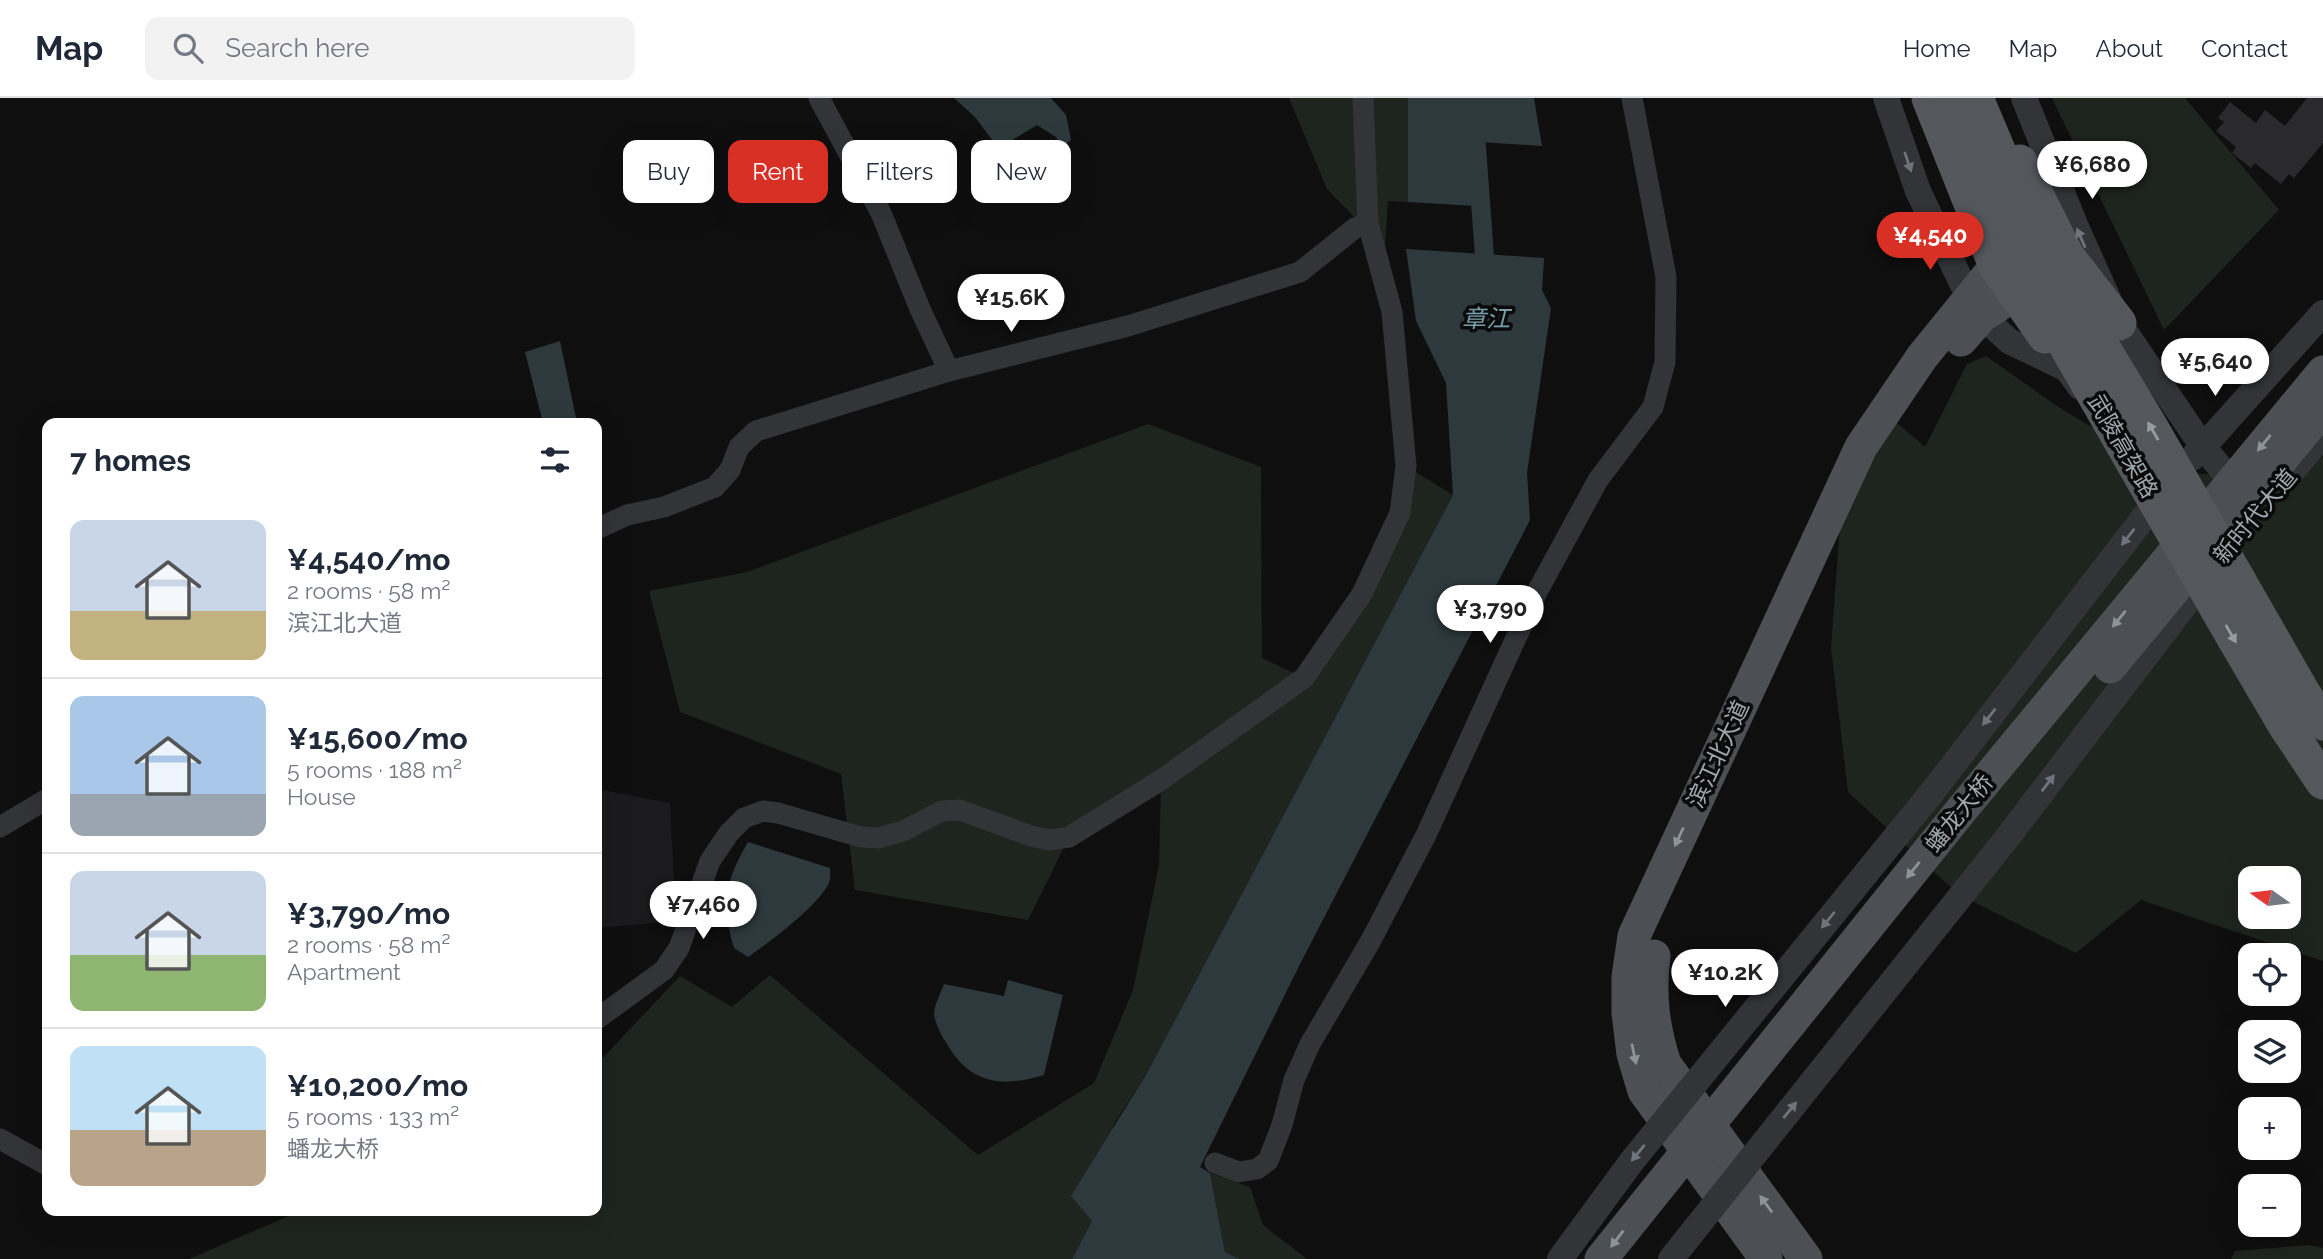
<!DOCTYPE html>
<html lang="en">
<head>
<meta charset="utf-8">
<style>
	:root { --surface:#fff; --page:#f2f2f3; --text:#1f2937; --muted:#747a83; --line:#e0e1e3; --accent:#d93025 }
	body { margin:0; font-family:Raleway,"Noto Sans SC",sans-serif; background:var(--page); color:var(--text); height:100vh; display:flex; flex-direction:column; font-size:26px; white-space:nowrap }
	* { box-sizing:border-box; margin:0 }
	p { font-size:23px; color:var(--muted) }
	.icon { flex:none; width:38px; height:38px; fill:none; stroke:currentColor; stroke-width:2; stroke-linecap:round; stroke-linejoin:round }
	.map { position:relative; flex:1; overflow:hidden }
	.drawer { position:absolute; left:42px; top:320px; width:560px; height:798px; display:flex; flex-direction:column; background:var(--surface); border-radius:14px; box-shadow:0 7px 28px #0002 }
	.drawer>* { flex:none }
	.banner { position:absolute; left:623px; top:42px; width:665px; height:63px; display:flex; gap:14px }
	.needle { width:46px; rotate:284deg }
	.tools { position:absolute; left:2238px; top:768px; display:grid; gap:14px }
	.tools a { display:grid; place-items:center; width:63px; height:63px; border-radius:14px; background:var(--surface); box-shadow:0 7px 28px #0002; font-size:35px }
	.price { position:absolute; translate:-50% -60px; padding:0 16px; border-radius:24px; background:#fff; color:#222; font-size:23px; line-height:46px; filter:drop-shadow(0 2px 4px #0008) }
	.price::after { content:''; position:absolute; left:50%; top:42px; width:21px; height:16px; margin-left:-10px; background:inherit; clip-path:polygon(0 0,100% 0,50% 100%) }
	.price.selected { background:var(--accent); color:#fff }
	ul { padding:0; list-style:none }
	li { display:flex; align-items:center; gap:21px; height:175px; padding:0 28px }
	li+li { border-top:2px solid var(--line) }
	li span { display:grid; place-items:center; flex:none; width:196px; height:140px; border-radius:14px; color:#555 }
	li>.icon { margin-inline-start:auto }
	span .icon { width:84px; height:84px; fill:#fffc; stroke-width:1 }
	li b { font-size:30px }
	h2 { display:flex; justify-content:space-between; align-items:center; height:84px; padding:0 28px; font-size:30px }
	.pill { padding:0 24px; border-radius:14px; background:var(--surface); box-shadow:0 7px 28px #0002; font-size:24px; line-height:63px }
	.pill.selected { background:var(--accent); color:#fff }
	header { display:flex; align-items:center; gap:42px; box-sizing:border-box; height:98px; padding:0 35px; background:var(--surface); border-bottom:2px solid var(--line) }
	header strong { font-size:33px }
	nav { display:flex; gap:38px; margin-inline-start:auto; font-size:24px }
	.search { width:490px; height:63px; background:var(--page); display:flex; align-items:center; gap:18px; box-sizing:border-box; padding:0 24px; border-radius:14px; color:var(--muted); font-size:26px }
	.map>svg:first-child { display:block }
</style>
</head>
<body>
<header>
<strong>Map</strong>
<div class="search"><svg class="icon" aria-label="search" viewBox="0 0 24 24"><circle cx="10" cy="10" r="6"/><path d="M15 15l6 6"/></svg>Search here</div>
<nav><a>Home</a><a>Map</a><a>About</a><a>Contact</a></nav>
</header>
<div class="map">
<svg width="2323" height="1161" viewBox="0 0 2323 1161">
	<rect width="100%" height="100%" fill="#0f0f10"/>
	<path fill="#1b1b1d" d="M597 691 670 705 676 823 597 830Z"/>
	<g fill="#1e241e" fill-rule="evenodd">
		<path d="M1289 0H1408V104L1388 103 1385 150 1327 91Z"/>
		<path d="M2052 0H2185L2279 112 2164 232Z"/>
		<path d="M1986 258 2057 308 2128 351 2201 376 2286 378 2323 359V863L2141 802 2076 855 1958 796 1848 694 1831 550 1841 413 1883 313 1925 349 1967 266ZM2250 780H2289V819H2250Z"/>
		<path d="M1148 326 1261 369 1262 560 1304 580 1362 496 1406 368 1453 397 1147 975 1114 1026 1092 1123 1072 1161H189L300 1113H597V966L680 878 732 909 770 877 978 1057 1094 985 1133 892 1159 767 1161 683 1069 739 1028 822 855 792 841 676 680 614 649 493 747 474Z"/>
		<path d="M1210 1075 1250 1089 1263 1127 1307 1161H1240L1225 1154Z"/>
		<path d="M2309 1147 2323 1150V1161H2231L2235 1153Z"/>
	</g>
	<g fill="#2d393d">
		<path d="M954 0H1051L1066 17 1071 42 1062 50 1056 39 1037 27 1009 44 993 43 975 19Z"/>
		<path d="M1408 0H1534L1542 48 1480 44 1476 108 1408 104Z"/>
		<path d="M1406 151 1544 160 1542 192 1551 210 1527 375 1530 422 1299 868 1200 1069 1210 1075 1225 1154 1240 1161H1072L1092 1123 1071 1098 1147 975 1453 397 1446 285 1416 223Z"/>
		<path d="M560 243 577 325H543L525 254Z"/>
		<path d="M748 744 830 770C830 775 831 782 828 787 815 810 770 844 748 859L734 850C721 806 725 783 748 744Z"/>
		<path d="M1008 882 1063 897 1044 977C1002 990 970 986 947 946 942 939 935 925 934 916 934 908 941 894 944 886L1004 898Z"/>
	</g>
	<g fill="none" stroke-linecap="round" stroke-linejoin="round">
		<path stroke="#2d393d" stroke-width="19" d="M1473 0 1486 180"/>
	</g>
	<path fill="#2a2a2c" d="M2307 0H2323V45L2294 80 2289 76 2281 86 2255 65 2251 70 2232 55 2236 49 2216 33 2224 24 2218 20 2230 4 2256 25 2265 12 2285 28Z"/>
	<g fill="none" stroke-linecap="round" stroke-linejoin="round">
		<g stroke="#323437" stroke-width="21">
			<path d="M819 0 881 115 920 211 949 273"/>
			<path d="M597 431 627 417 664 409 715 389 730 372 739 349 756 333 949 273 1128 228 1300 174 1355 130 1368 125 1363 0"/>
			<path d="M0 729 47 701"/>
			<path d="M597 921 664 872 679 850 710 763 729 735 744 720 763 713 778 715 861 739 879 740 903 733 942 713 960 712 1031 738 1049 742 1069 739 1161 682 1304 580 1362 496 1400 415 1406 368 1392 214 1368 125"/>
			<path d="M0 1041 47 1067"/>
			<path d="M1215 1065 1239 1074 1257 1071 1268 1063 1282 1027 1294 982 1310 946 1370 844 1426 737 1537 494 1598 382 1653 309 1665 264 1666 179 1632 0"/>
		</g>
		<g stroke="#323437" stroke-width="26">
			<path d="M1886 0 1918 93 1970 202 1982 218 2009 243 2067 271 2080 289"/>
			<path d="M2024 0 2076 129 2119 225 2203 349 2323 215"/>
			<path d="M2192 360 2203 349 2245 399"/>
			<path d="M2293 372 2323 337"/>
			<path d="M1933 693 2165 392"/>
			<path d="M2007 740 2212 471"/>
		</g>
		<g stroke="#4c5054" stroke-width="33">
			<path d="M1961 242 1982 218 2016 196"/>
			<path d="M1654 858C1649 897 1653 929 1665 966L1806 1161"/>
			<path d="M1766 1161 1644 993 1633 956 1628 915V879L1634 838 1861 349 1922 259 1996 168"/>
		</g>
		<g stroke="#54585d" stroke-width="35">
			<path d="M1929 0 1996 168 2045 238"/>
			<path d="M2020 64 2067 158 2119 225"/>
		</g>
		<g stroke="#323437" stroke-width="26">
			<path d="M1560 1161 1632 1063 1933 693"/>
			<path d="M1671 1161 2007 740"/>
		</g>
		<g stroke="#4c5054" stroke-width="33">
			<path d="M2110 569 2323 311"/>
			<path d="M1601 1161 1959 715 2323 274"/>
		</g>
		<g stroke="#54585d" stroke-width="35">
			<path d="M1948 0 2007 145 2234 540 2285 627 2323 684"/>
			<path d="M1976 0 2031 130 2149 326 2303 595 2323 625"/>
		</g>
	</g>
	<defs><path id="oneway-solid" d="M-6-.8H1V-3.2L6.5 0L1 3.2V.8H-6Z" transform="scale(1.75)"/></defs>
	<g fill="#6f747a">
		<use href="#oneway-solid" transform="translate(1908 64) rotate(71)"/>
		<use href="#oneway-solid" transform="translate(2081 140) rotate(-114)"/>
		<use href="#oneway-solid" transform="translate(2128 439) rotate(128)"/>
		<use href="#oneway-solid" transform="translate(1989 619) rotate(128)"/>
		<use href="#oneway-solid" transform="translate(2048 685) rotate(-53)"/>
		<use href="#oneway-solid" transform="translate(1828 822) rotate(129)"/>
		<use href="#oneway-solid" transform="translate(1790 1012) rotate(-51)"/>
		<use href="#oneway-solid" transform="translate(1638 1055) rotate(129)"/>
	</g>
	<g fill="#959da4">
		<use href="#oneway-solid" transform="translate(2153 333) rotate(-120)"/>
		<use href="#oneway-solid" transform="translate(2231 536) rotate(60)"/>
	</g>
	<g fill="#8c9399">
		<use href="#oneway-solid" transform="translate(2264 345) rotate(129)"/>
		<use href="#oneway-solid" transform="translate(2119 521) rotate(129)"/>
		<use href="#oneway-solid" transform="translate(1679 739) rotate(115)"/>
		<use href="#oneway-solid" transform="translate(1913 772) rotate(129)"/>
		<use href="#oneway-solid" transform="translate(1634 956) rotate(78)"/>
		<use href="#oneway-solid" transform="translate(1766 1106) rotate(-126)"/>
		<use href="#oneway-solid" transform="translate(1617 1141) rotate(128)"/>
	</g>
	<g text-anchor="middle" stroke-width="7" stroke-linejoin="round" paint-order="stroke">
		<g font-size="23" fill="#a1a9b0" stroke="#0a0a0b">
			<text transform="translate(2123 348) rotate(60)" y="8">武陵高架路</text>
			<text transform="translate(2255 418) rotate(-50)" y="8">新时代大道</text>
			<text transform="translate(1718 656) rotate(-65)" y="8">滨江北大道</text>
			<text transform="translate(1959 715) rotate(-51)" y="8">蟠龙大桥</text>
		</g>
		<g font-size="24" font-style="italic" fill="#78a0ab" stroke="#0a0a0b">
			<text x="1486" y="229">章江</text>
		</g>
	</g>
</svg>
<div class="tools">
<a><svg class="needle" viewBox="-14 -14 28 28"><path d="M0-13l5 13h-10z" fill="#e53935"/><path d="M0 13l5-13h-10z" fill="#747a83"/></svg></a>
<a><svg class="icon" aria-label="locate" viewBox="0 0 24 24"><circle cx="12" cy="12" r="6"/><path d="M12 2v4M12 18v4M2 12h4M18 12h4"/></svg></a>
<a><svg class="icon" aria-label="layers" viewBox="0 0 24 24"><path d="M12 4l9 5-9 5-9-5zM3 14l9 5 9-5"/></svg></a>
<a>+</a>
<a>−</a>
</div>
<b class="price" style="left:2092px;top:103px">¥6,680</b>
<b class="price selected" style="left:1930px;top:174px">¥4,540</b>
<b class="price" style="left:1011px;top:236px">¥15.6K</b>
<b class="price" style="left:2215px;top:300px">¥5,640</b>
<b class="price" style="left:1490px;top:547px">¥3,790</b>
<b class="price" style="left:703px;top:843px">¥7,460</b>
<b class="price" style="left:1725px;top:911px">¥10.2K</b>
<div class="banner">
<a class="pill">Buy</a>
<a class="pill selected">Rent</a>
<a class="pill">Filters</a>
<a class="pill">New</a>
</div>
<section class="drawer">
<h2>7 homes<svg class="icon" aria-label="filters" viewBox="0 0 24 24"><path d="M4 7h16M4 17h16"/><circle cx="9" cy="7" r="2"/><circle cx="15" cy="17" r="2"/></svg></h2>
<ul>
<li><span style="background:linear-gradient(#c9d6e8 65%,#c2b280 0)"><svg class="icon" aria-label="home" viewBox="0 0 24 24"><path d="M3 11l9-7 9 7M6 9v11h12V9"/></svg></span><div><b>¥4,540/mo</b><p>2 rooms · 58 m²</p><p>滨江北大道</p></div></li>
<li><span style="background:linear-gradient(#a9c7e8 70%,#9aa5b1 0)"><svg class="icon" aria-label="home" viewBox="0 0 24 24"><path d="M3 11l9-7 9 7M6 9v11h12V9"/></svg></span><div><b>¥15,600/mo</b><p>5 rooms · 188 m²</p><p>House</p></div></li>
<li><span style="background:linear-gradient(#c9d6e8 60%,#8fb573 0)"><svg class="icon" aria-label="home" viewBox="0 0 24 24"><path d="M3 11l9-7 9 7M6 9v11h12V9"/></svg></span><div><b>¥3,790/mo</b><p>2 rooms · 58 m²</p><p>Apartment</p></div></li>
<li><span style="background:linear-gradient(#bfe0f5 60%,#b9a48a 0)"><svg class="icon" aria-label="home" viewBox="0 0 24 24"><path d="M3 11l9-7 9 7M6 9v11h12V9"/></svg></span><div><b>¥10,200/mo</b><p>5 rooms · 133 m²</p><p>蟠龙大桥</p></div></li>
</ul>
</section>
</div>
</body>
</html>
